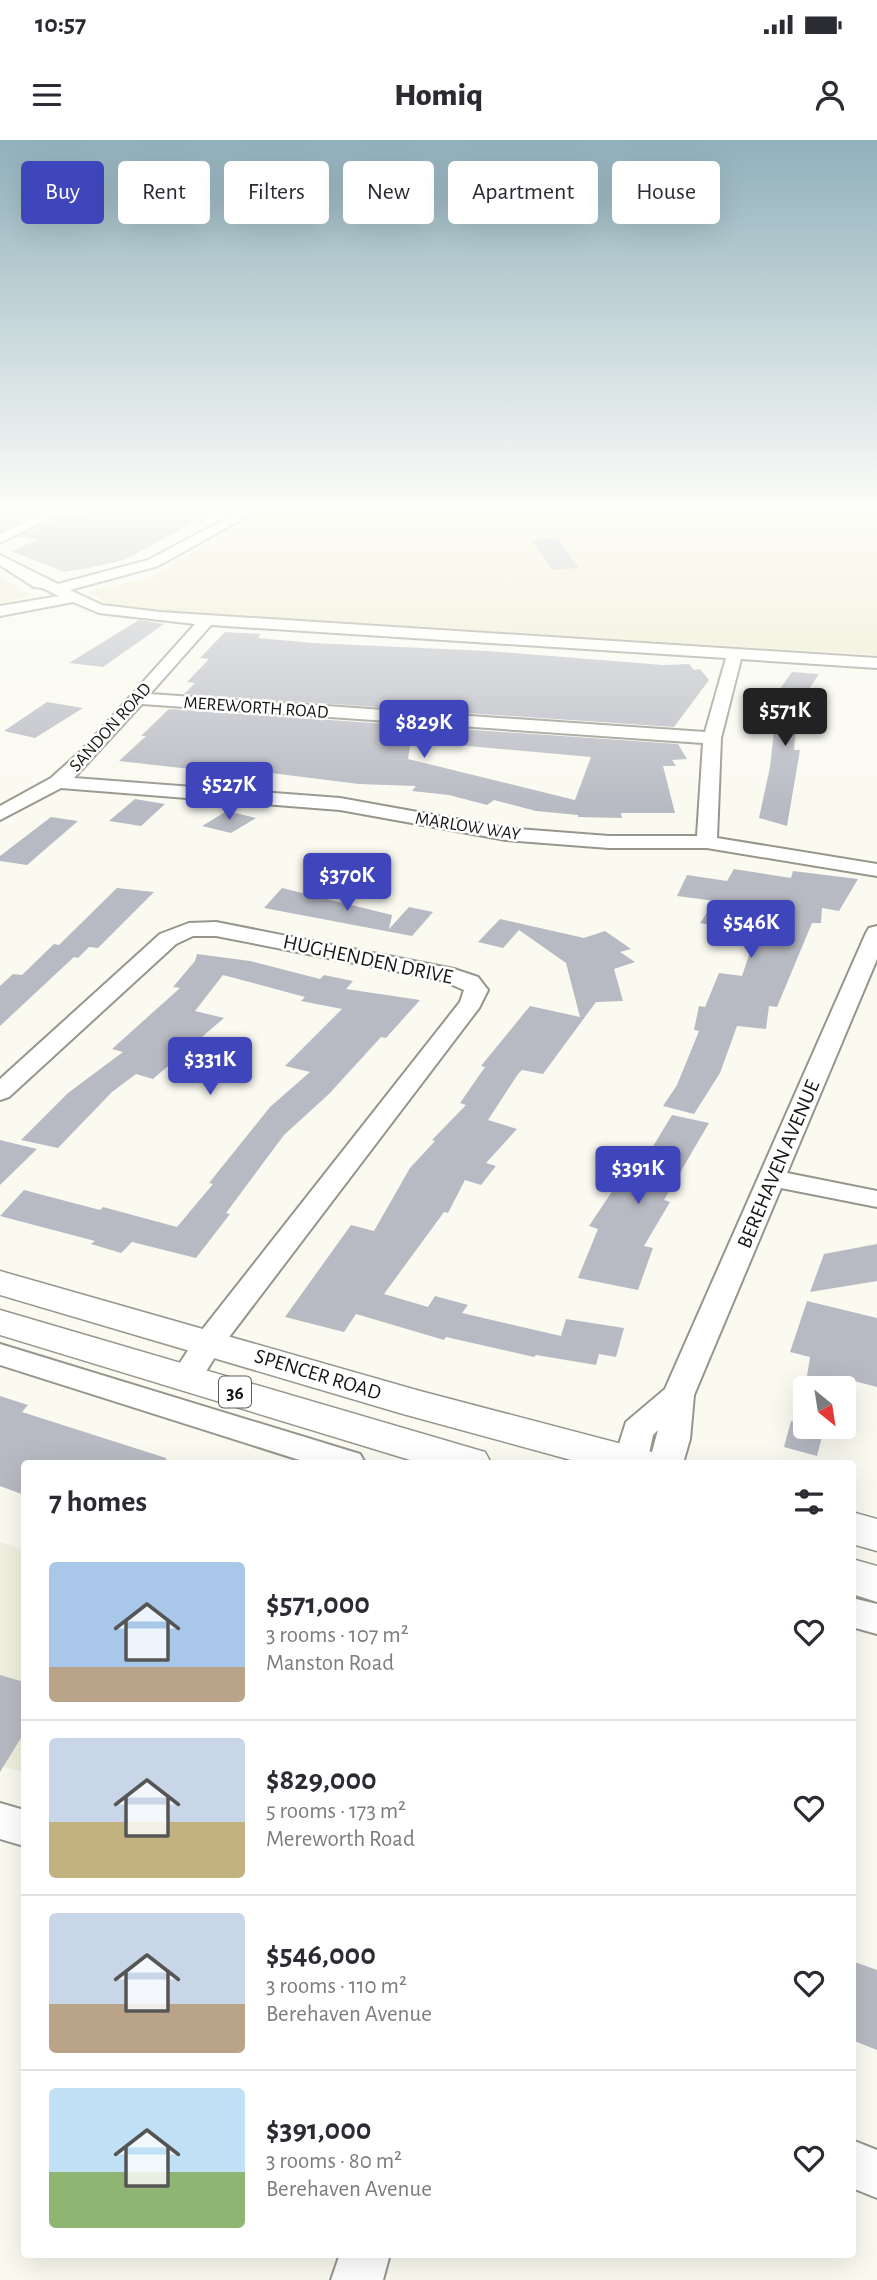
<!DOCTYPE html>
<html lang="en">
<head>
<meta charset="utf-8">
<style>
	:root { --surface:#fff; --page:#f2f2f3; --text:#2b2b33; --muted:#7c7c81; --line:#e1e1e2; --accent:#3f45ba }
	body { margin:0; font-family:"Alegreya Sans",sans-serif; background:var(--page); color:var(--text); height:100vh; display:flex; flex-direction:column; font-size:26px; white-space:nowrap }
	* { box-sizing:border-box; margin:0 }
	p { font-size:23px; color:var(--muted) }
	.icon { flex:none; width:38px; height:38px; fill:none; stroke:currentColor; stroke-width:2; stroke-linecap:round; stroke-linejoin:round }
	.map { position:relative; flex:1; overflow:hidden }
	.side { position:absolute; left:21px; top:1320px; width:835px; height:798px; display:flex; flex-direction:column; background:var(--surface); border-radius:7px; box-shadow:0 7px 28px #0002 }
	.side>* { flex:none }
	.top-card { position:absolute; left:21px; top:21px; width:836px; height:63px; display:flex; gap:14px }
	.needle { width:46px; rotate:150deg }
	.controls { position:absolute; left:793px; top:1236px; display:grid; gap:14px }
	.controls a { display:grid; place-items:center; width:63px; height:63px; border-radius:7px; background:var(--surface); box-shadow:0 7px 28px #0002; font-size:35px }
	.price { position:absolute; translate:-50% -60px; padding:0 16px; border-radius:7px; background:var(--accent); color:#fff; font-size:23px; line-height:46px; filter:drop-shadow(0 2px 4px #0008) }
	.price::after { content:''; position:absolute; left:50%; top:42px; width:21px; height:16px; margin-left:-10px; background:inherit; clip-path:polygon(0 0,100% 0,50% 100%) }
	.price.active { background:#222; color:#fff }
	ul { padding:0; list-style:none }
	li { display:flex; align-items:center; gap:21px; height:175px; padding:0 28px }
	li+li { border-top:2px solid var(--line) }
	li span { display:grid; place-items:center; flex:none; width:196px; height:140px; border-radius:7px; color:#555 }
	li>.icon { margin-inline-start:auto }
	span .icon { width:84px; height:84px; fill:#fffc; stroke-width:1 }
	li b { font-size:30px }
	h2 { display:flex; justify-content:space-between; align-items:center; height:84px; padding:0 28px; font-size:30px }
	.tag { padding:0 24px; border-radius:7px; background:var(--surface); box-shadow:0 7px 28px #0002; font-size:24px; line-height:63px }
	.tag.active { background:var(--accent); color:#fff }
	.status { display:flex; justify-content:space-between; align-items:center; height:49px; padding:0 35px; background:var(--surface); direction:ltr }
	.status svg { height:19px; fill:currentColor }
	header { display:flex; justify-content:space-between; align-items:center; height:91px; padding:0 28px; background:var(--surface); font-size:32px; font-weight:800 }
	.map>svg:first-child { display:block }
</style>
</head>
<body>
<div class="status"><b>10:57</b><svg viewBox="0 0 49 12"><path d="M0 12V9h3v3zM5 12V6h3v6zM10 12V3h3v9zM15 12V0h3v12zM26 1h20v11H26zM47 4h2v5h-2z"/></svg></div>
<header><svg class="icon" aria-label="menu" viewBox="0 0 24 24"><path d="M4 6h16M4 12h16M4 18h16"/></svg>Homiq<svg class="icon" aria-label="person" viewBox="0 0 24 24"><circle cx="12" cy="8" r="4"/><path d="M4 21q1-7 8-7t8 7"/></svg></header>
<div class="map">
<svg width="877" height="2140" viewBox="0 0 877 2140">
	<rect width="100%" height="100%" fill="#fafaf1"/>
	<path fill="#f1f0e0" d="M0 1402 24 1410V1632L0 1626Z"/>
	<g fill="#eceacb">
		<path d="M268 368H877V515L119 469 87 452 151 437Z"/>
		<path d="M0 437 33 456 0 463Z"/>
	</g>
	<g fill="#b8bac3" fill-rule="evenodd">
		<path d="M0 368H26L43 370 0 391Z"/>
		<path d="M97 368H221L124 420 89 428 64 432 11 411 37 400 18 397 66 373 82 375Z"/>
		<path d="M557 398 579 428 552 430 532 400Z"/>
		<path d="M139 480 164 484 103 527 69 523Z"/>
		<path d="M225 492 261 494 258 498 313 503 488 511 663 525 689 524 694 530 700 529 709 540 674 587 184 554 195 543 187 542 209 519 200 518Z"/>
		<path d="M792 532 819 534 798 566 794 610H800L787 686 759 678 770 627 775 582H771L774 557Z"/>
		<path d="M47 562 83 568 35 598 4 591Z"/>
		<path d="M169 569 678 604 687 619 672 620 676 626H663L675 673H621L622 678 578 677V675L536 671 494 660 487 665 449 655 412 651 416 646 359 644 263 632 181 628 119 621 146 596H141ZM411 601 591 617 575 660 408 619Z"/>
		<path d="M135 659 165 664 141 686 109 681Z"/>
		<path d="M227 671 256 678 231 693 202 686Z"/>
		<path d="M51 677 78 681 27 725 0 721V716Z"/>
		<path d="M734 729 791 738 793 731 858 739 839 771 822 768 821 783H812L777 867 769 866 766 889 737 886 720 933 694 974 663 966 677 945 699 891 694 890 699 866 705 867 719 833 742 836 756 794 700 783 715 761 677 756 687 735 727 741Z"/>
		<path d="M117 748 154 752 98 808 89 807 78 818 74 817 0 886V846L13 834 22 835 54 804 59 805Z"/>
		<path d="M282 748 392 775 389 789 409 767 433 772 412 796 264 768Z"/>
		<path d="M500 779 584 798 605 791 631 809 620 812 635 822 614 829 623 861 596 862 543 934 522 930 518 934 488 980 517 989 486 1023 496 1026 481 1045 465 1040 448 1073 444 1072 384 1154 428 1167 435 1156 468 1165 462 1173 561 1196 566 1179 624 1188 616 1217 599 1214 596 1225 536 1215 534 1217 446 1197 444 1200 356 1174 344 1192 285 1177 351 1085 374 1091 410 1028 435 1001 432 1000 466 965 460 963 485 927 481 926 530 866 580 877 566 823 519 790 503 808 478 802Z"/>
		<path d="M197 814 250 821 320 839 324 835 353 841 346 849 420 860 386 898 381 897 329 954 284 995 226 1073 230 1074 196 1118 132 1102 121 1113 91 1104 95 1101 0 1076 24 1050 100 1070 103 1067 177 1087 213 1044 209 1043 270 967 310 932 285 926 342 869 301 861 305 857 223 835 195 871 224 878 153 939 136 934 112 952 58 1008 21 1000 68 953 123 912 112 909 180 848 173 847 195 821Z"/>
		<path d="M672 975 709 983 664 1060 670 1062 644 1106 653 1108 638 1150 578 1138 598 1089 589 1086 627 1029 612 1026 625 1007 649 1013Z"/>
		<path d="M0 1000 37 1009 0 1045Z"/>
		<path d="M877 1104V1141L810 1152 824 1114Z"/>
		<path d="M807 1161 877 1178V1247L839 1237 837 1244 807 1236 810 1217 790 1212Z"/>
		<path d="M0 1256 28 1265 22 1272 166 1318V1323H24V1355L0 1346Z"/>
		<path d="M791 1281 824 1289 817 1316 784 1307Z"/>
		<path d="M0 1535 24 1542V1593L0 1632Z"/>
		<path d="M852 1821 877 1830V1910L852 1900Z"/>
	</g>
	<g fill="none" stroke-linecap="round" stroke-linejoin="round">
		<defs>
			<g id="minor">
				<path d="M54 368H70L0 403V394Z"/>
				<path d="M246 368H262L158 426 70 450 102 465 160 472 877 518V528L741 519 721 598 717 698 877 724V736L707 708H609L506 700 340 670 61 648 0 680V666L51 638 82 610 195 484 99 473 73 462 0 476V466L59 456 42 448 34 447 0 425V415L58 444 148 420ZM211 485 726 518 705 592 150 554ZM142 564 703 603 697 696H609L506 688 340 658 74 638Z"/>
				<path d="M216 782 454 829 478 837 488 850 479 868 220 1209 197 1246 186 1249 175 1246 170 1238 198 1195 460 862 464 850 441 840 216 796H193L176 804 9 957 0 960V939L160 794 189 783Z"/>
				<path d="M877 786V819L787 1033 877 1051V1067L781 1048 694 1255 690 1299 683 1323H649L658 1290 653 1295 647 1323H613L626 1282 665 1249 866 793 869 788Z"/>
				<path d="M0 1204 360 1314 365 1323H309L0 1225Z"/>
				<path d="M852 1458 877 1464V1494L852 1487Z"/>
				<path d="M0 1663 24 1670V1706L0 1699Z"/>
				<path d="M852 2000 877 2010V2058L852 2048Z"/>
				<path d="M340 2114H390L383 2140H331Z"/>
			</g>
			<g id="major">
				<path d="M0 1131 420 1251 637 1308 652 1312 658 1323H582L403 1274 0 1155Z"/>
				<path d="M0 1170 485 1312 491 1323H420L0 1195Z"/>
				<path d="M852 1372 877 1379V1411L852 1404Z"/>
				<path d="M852 1419 877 1426V1462L852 1454Z"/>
			</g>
		</defs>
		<use href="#minor" stroke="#96968d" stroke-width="4"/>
		<use href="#major" stroke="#96968d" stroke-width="3"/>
		<use href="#minor" fill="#fff" fill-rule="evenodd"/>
		<use href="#major" fill="#fff" fill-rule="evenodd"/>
	</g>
	<linearGradient id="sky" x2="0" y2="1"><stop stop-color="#90b0bb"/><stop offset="0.55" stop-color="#fdfdf9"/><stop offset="1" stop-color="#fdfdf9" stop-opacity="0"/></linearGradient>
	<rect width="877" height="668" fill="url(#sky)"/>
	<g text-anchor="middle" stroke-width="5" stroke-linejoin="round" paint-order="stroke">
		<g font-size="18" fill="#161613" stroke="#fff">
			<text transform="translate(256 567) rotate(4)" y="6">MEREWORTH ROAD</text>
			<text transform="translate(110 587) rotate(-48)" y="6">SANDON ROAD</text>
			<text transform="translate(468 686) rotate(9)" y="6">MARLOW WAY</text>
		</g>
		<rect fill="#fff" stroke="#5c5c5a" stroke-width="2" x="219" y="1236.5" width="32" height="31" rx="5"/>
		<g font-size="19" font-weight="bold" fill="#161613">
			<text x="235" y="1259">36</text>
		</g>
		<g font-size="21" fill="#161613" stroke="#fff">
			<text transform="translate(368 819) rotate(12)" y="7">HUGHENDEN DRIVE</text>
			<text transform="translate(778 1024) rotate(-67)" y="7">BEREHAVEN AVENUE</text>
			<text transform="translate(318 1234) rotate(17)" y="7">SPENCER ROAD</text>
		</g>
	</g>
</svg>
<div class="controls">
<a><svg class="needle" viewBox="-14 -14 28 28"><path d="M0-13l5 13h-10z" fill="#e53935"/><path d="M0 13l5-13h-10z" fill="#7c7c81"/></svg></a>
</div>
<b class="price active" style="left:785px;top:608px">$571K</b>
<b class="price" style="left:424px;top:620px">$829K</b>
<b class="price" style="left:229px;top:682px">$527K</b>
<b class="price" style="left:347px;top:773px">$370K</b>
<b class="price" style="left:751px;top:820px">$546K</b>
<b class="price" style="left:210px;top:957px">$331K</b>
<b class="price" style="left:638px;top:1066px">$391K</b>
<div class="top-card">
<a class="tag active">Buy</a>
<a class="tag">Rent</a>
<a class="tag">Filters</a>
<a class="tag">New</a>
<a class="tag">Apartment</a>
<a class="tag">House</a>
</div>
<section class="side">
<h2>7 homes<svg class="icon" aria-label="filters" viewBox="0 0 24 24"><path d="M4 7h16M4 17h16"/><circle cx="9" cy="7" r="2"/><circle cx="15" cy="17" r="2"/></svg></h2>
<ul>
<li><span style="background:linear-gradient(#a9c7e8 75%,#b9a48a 0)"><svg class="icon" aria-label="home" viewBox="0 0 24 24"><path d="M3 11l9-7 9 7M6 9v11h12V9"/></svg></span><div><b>$571,000</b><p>3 rooms · 107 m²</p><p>Manston Road</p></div><svg class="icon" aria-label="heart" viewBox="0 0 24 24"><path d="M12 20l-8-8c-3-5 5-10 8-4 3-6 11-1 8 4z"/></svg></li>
<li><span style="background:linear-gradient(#c9d6e8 60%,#c2b280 0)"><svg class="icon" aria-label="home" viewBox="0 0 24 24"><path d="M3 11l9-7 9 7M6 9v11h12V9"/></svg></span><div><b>$829,000</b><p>5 rooms · 173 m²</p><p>Mereworth Road</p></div><svg class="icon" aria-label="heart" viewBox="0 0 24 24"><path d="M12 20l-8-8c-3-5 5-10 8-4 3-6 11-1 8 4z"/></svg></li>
<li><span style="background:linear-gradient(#c9d6e8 65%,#b9a48a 0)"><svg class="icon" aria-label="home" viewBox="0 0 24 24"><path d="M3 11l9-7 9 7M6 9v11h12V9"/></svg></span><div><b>$546,000</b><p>3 rooms · 110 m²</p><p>Berehaven Avenue</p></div><svg class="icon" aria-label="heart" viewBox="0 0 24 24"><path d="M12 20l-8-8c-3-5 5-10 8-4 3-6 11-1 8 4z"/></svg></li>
<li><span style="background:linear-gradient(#bfe0f5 60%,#8fb573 0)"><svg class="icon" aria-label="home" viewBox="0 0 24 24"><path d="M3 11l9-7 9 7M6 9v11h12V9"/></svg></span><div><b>$391,000</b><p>3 rooms · 80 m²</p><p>Berehaven Avenue</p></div><svg class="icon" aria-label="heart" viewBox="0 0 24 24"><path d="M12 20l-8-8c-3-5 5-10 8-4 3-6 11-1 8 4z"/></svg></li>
</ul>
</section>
</div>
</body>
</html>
